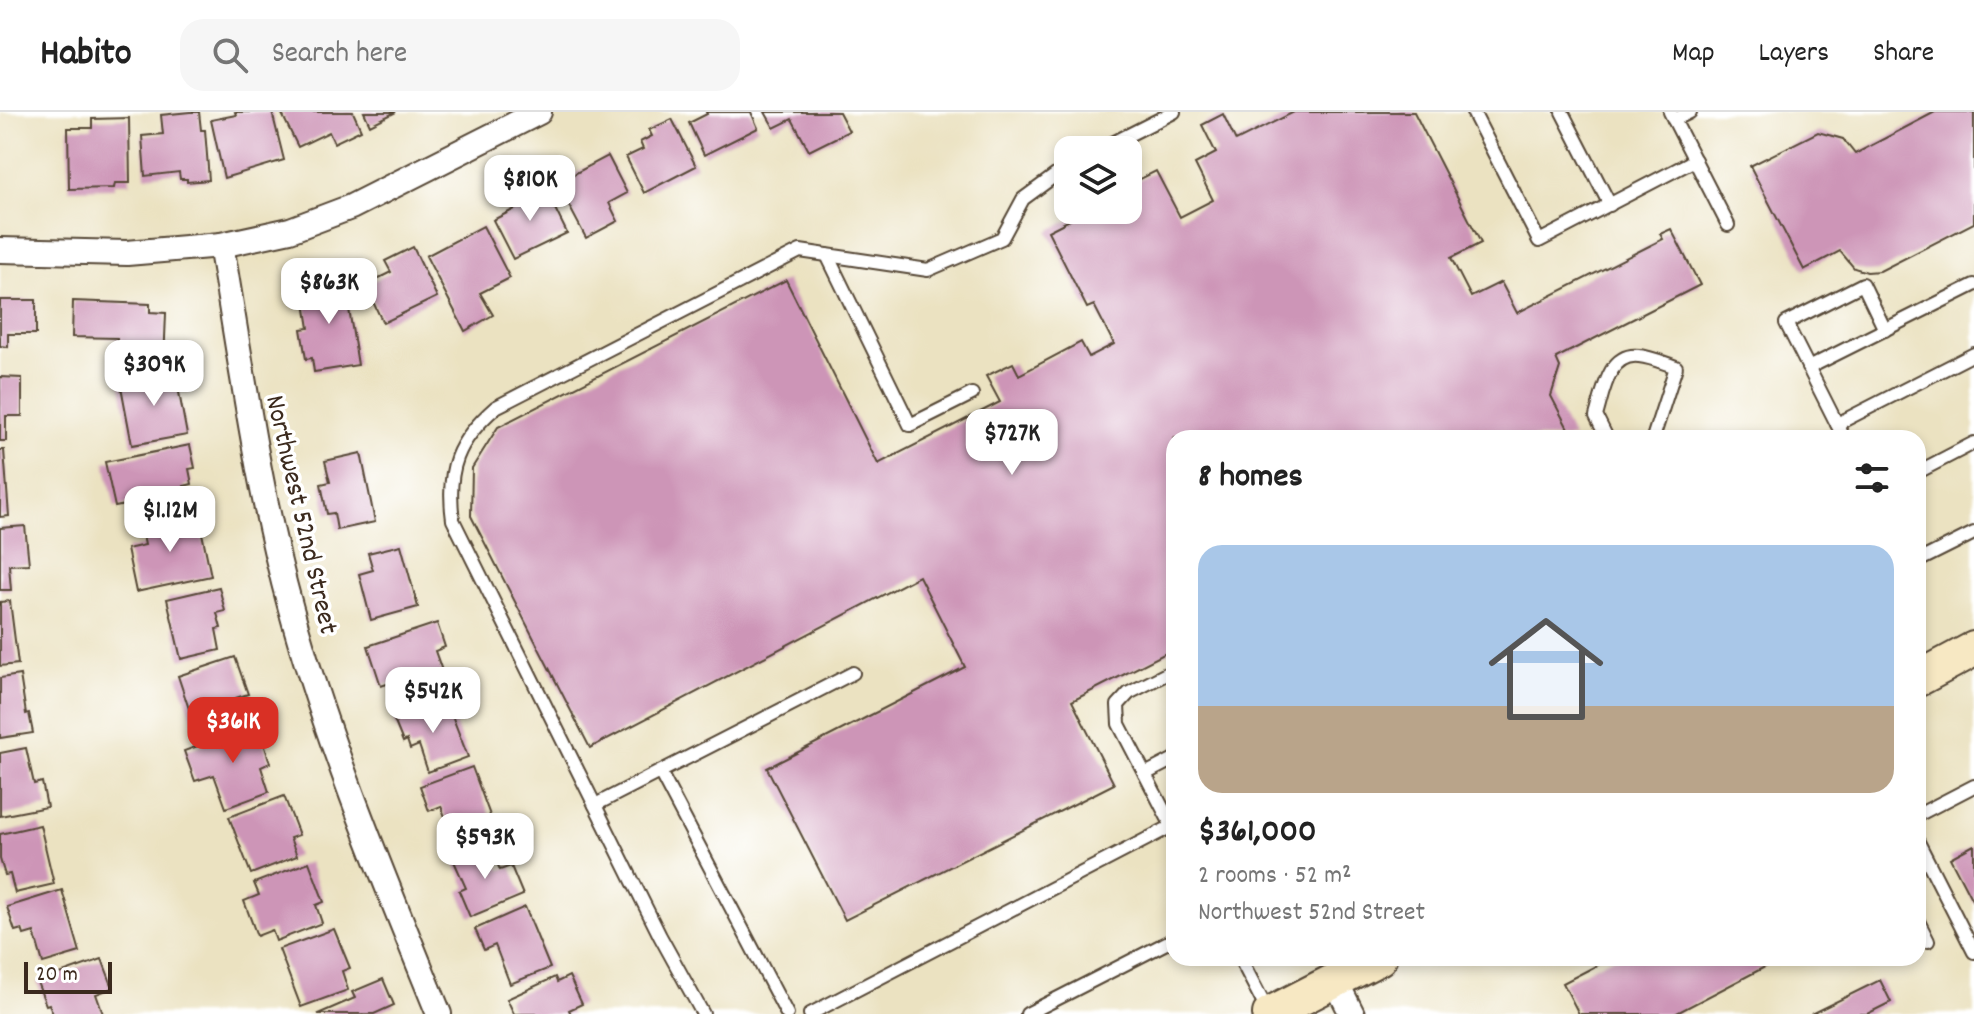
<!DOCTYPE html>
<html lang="en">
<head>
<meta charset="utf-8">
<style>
	:root { --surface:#fff; --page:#f6f6f6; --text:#222; --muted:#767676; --line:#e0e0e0; --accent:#d93025 }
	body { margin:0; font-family:Dekko,sans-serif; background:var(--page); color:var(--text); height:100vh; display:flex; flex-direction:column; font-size:30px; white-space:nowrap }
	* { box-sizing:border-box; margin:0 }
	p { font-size:26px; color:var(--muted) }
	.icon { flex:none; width:44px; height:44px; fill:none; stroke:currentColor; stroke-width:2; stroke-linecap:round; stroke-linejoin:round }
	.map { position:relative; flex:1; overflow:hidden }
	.side { position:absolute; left:1166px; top:318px; width:760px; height:536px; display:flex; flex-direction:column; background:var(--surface); border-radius:24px; box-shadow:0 4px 12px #0003 }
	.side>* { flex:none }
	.fabs { position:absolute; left:1054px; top:24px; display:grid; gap:16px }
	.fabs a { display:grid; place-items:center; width:88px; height:88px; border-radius:16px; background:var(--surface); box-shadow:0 4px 12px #0003; font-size:40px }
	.scale { position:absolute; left:24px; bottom:20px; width:88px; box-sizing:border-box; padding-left:8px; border:4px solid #3b2a1e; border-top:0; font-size:22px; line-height:28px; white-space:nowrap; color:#3b2a1e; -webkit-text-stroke:6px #fff; paint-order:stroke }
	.price { position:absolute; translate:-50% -68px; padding:0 18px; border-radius:16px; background:#fff; color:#222; font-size:26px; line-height:52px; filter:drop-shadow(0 2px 4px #0008) }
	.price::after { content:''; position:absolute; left:50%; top:48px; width:24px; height:18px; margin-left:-12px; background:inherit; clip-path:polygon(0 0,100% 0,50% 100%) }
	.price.selected { background:var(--accent); color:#fff }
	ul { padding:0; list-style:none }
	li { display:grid; align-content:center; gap:16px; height:424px; padding:0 32px }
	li+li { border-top:2px solid var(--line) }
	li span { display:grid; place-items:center; height:248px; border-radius:24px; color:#555 }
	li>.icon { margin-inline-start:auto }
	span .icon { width:144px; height:144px; fill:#fffc; stroke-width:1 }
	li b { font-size:34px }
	h2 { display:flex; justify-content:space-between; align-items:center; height:96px; padding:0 32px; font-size:34px }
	header { display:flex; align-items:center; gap:48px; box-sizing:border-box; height:112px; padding:0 40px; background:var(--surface); border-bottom:2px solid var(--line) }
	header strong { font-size:38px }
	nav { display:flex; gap:44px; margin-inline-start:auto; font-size:28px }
	.search { width:560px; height:72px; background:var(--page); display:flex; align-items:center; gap:20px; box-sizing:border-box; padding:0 28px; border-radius:24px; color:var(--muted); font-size:30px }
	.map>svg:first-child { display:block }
</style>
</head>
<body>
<header>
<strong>Habito</strong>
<div class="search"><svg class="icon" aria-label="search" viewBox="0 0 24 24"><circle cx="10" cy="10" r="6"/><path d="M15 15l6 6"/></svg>Search here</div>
<nav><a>Map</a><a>Layers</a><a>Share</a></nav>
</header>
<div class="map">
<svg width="1974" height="902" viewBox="0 0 1974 902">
	<rect width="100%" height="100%" fill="#fff"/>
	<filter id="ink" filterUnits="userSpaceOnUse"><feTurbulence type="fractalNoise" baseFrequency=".0125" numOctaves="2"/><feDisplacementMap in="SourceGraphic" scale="16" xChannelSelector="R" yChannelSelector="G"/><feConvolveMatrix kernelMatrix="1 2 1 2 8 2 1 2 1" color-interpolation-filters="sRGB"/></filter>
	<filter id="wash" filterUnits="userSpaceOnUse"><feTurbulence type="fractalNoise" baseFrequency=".006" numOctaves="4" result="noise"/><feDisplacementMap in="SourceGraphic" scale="32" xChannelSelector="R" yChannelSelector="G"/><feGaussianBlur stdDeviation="1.8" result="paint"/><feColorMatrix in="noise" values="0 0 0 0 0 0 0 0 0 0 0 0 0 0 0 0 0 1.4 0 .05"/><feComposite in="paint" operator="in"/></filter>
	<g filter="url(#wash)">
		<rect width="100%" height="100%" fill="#ebe2c1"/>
		<g id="blocks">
			<g fill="#cd95b7">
				<path d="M190 0H199L201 18H205L209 68 187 70V67H180L179 60 145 64 142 24 163 22 161 3Z"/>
				<path d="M235 0H272L284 48 224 66 211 8 236 3Z"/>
				<path d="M281 0H353L361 18 334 31 329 20 298 35Z"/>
				<path d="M364 0H396L370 13Z"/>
				<path d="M706 0H751L758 16 704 43 689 11 707 2Z"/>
				<path d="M765 0H839L849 19 809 39 792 7 774 16Z"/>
				<path d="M1294 0H1414L1481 131 1451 146 1471 185 1501 170 1517 201 1663 127 1660 122 1671 117 1700 173 1556 246 1560 255 1551 284 1573 326H1174V537L1072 589 1114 672 845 808 767 656 965 555 919 464 590 636 471 404 472 356 498 315 786 168 878 352 1000 290 986 264 1013 251 1019 263 1081 230 1089 245 1114 232 1094 193 1087 196 1048 119 1089 98H1128V73L1156 59 1180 105 1213 88 1195 52 1216 41 1202 13 1223 2 1236 29Z"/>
				<path d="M1935 0H1974V111L1880 159 1867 160 1854 156 1840 139 1804 158 1750 54 1818 20 1843 27 1855 42Z"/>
				<path d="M129 6 130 71H115L114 76 69 77 68 16H92V7Z"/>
				<path d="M672 7 696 54 644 81 626 45 643 37 640 30 652 24 649 18Z"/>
				<path d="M608 44 627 81 609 91 618 109 586 126 557 71Z"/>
				<path d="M543 72 567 121 513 147 493 108 517 96 512 87Z"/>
				<path d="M483 114 510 166 480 181 493 203 465 219 426 144Z"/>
				<path d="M413 135 437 185 383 211 365 173 391 160 385 149Z"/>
				<path d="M344 166 358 253 314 260 312 246 306 247 301 217 309 216 302 172Z"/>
				<path d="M0 188H36V222H8V235L0 234Z"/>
				<path d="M73 189 150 192V200L166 201 164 251 116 249 117 226 72 225Z"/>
				<path d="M175 259 187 323 132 333 120 269Z"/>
				<path d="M0 265 22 266V304H6V329H0Z"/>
				<path d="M190 333 195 356 189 357 192 372 184 374 188 395 148 403 145 389 115 395 105 350Z"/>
				<path d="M0 338H4L9 404 0 405Z"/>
				<path d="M361 341 375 410 337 418 334 401 327 402 321 372 330 370 325 349Z"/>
				<path d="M198 402 211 464 136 480 127 437 145 433 141 414Z"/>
				<path d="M25 414 29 452 9 453 11 478H0V416Z"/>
				<path d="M401 433 418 495 371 508 359 462 373 458 368 441Z"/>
				<path d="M219 475 225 499 217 501 221 516 216 517 220 538 181 547 167 487Z"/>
				<path d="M10 489 18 552 0 554V490Z"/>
				<path d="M437 511 445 535 435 539 447 573 397 590 390 571 381 574 368 534Z"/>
				<path d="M235 545 248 582 236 586 245 612 199 627 178 564Z"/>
				<path d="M20 563 26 602 29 601 33 621 0 626V566Z"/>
				<path d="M446 588 468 645 428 660 419 633 410 637 407 628 403 630 394 608Z"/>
				<path d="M258 612 270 651 261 655 269 680 226 696 214 663 195 669 184 639Z"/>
				<path d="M26 636 34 672 42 670 47 695 0 704V641Z"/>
				<path d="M472 655 495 717 455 732 441 694 429 699 420 674Z"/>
				<path d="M284 684 299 723 290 726 297 744 251 762 229 705Z"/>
				<path d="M40 713 54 772 15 781 10 762 5 763 0 747V722Z"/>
				<path d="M489 732 500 758 511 754 523 783 470 805 459 779 466 776 453 747Z"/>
				<path d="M1974 733V792L1950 746Z"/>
				<path d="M309 750 324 790 316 793 322 811 276 829 272 818 257 824 244 789 259 783 254 771Z"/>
				<path d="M62 778 80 840 43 851 34 820 24 823 22 817 15 819 7 795Z"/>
				<path d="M525 795 550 856 510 872 495 833 484 838 475 817Z"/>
				<path d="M334 817 350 856 342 859 348 878 301 895 279 837Z"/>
				<path d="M1611 846H1782L1675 902H1579L1563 871Z"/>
				<path d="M102 847 113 876 96 882 103 902H53L49 892 46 893 37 870Z"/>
				<path d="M569 864 582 892 569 898 571 902H514L507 887 555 865 557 870Z"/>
				<path d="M383 867 394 893 374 902H318L355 886 352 880Z"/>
				<path d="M1880 868 1891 890 1867 902H1811Z"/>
			</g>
		</g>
	</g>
	<g filter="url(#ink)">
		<use href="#blocks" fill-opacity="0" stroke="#554636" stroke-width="2"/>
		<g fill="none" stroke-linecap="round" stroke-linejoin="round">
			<defs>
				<g id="service">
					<path d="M1473 0 1539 129 1695 48"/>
					<path d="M1562 0 1610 93"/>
					<path d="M1670 0 1728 113"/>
					<path d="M1674 8 1690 0"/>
					<path d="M1099 38 1174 0"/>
					<path d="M827 143 910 313 972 282"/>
					<path d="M1808 256 1974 173"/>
					<path d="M1837 312 1974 242"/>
					<path d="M1607 326 1596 304C1603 282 1608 240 1639 244 1651 245 1664 251 1676 255L1653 326"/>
					<path d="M1844 326 1786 211 1863 172 1885 218"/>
					<path d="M1918 360 1974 331"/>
					<path d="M1918 449 1974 421"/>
					<path d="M1174 558 1129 581 1118 593 1119 612 1174 718"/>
					<path d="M660 660 787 902"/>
					<path d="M1145 662 1174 647"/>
					<path d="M595 693 853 561"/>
					<path d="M1918 703 1974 674"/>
					<path d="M1918 730 1974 840"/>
					<path d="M1918 809 1928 829"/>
					<path d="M1240 846 1268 900"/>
					<path d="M703 902 660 824 453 408C446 357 457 329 496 295L800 139 928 158 1002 126 1023 87 1068 54"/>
					<path d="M810 902 1172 714"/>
					<path d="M1027 902 1174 827"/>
				</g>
				<g id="minor">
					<path d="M221 133C242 255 258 378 291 497 329 636 385 769 439 902"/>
					<path d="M0 138 127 141 221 133 290 118 351 95 539 0"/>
					<path d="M1335 868 1352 902"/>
				</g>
				<g id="secondary">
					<path d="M1918 567 1974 537"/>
					<path d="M1270 902 1379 846"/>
				</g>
			</defs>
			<use href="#service" stroke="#554636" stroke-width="16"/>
			<use href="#minor" stroke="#554636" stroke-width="28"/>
			<use href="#secondary" stroke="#554636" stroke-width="38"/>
			<use href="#service" stroke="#fff" stroke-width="12"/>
			<use href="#minor" stroke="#fff" stroke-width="24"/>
			<use href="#secondary" stroke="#f7e8c3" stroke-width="34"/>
		</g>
	</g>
	<g text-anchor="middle" stroke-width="7" stroke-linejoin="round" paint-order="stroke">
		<g font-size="28" fill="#3b2a1e" stroke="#fff">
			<text transform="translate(304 402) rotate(77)" y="10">Northwest 52nd Street</text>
		</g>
	</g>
</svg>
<div class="fabs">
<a><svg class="icon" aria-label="layers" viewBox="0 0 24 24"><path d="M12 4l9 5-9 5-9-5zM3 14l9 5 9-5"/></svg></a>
</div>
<div class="scale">20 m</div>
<b class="price" style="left:530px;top:111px">$810K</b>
<b class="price" style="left:329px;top:214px">$863K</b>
<b class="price" style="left:154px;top:296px">$309K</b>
<b class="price" style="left:1012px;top:365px">$727K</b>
<b class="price" style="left:170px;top:442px">$1.12M</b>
<b class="price" style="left:433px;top:623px">$542K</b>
<b class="price selected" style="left:233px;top:653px">$361K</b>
<b class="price" style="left:485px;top:769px">$593K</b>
<section class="side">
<h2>8 homes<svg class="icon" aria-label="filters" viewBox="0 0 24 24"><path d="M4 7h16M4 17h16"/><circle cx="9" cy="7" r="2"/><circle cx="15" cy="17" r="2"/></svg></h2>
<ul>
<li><span style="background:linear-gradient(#a9c7e8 65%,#b9a48a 0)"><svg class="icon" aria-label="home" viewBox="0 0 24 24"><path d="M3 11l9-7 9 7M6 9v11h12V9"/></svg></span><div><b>$361,000</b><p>2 rooms · 52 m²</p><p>Northwest 52nd Street</p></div></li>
</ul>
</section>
</div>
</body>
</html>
